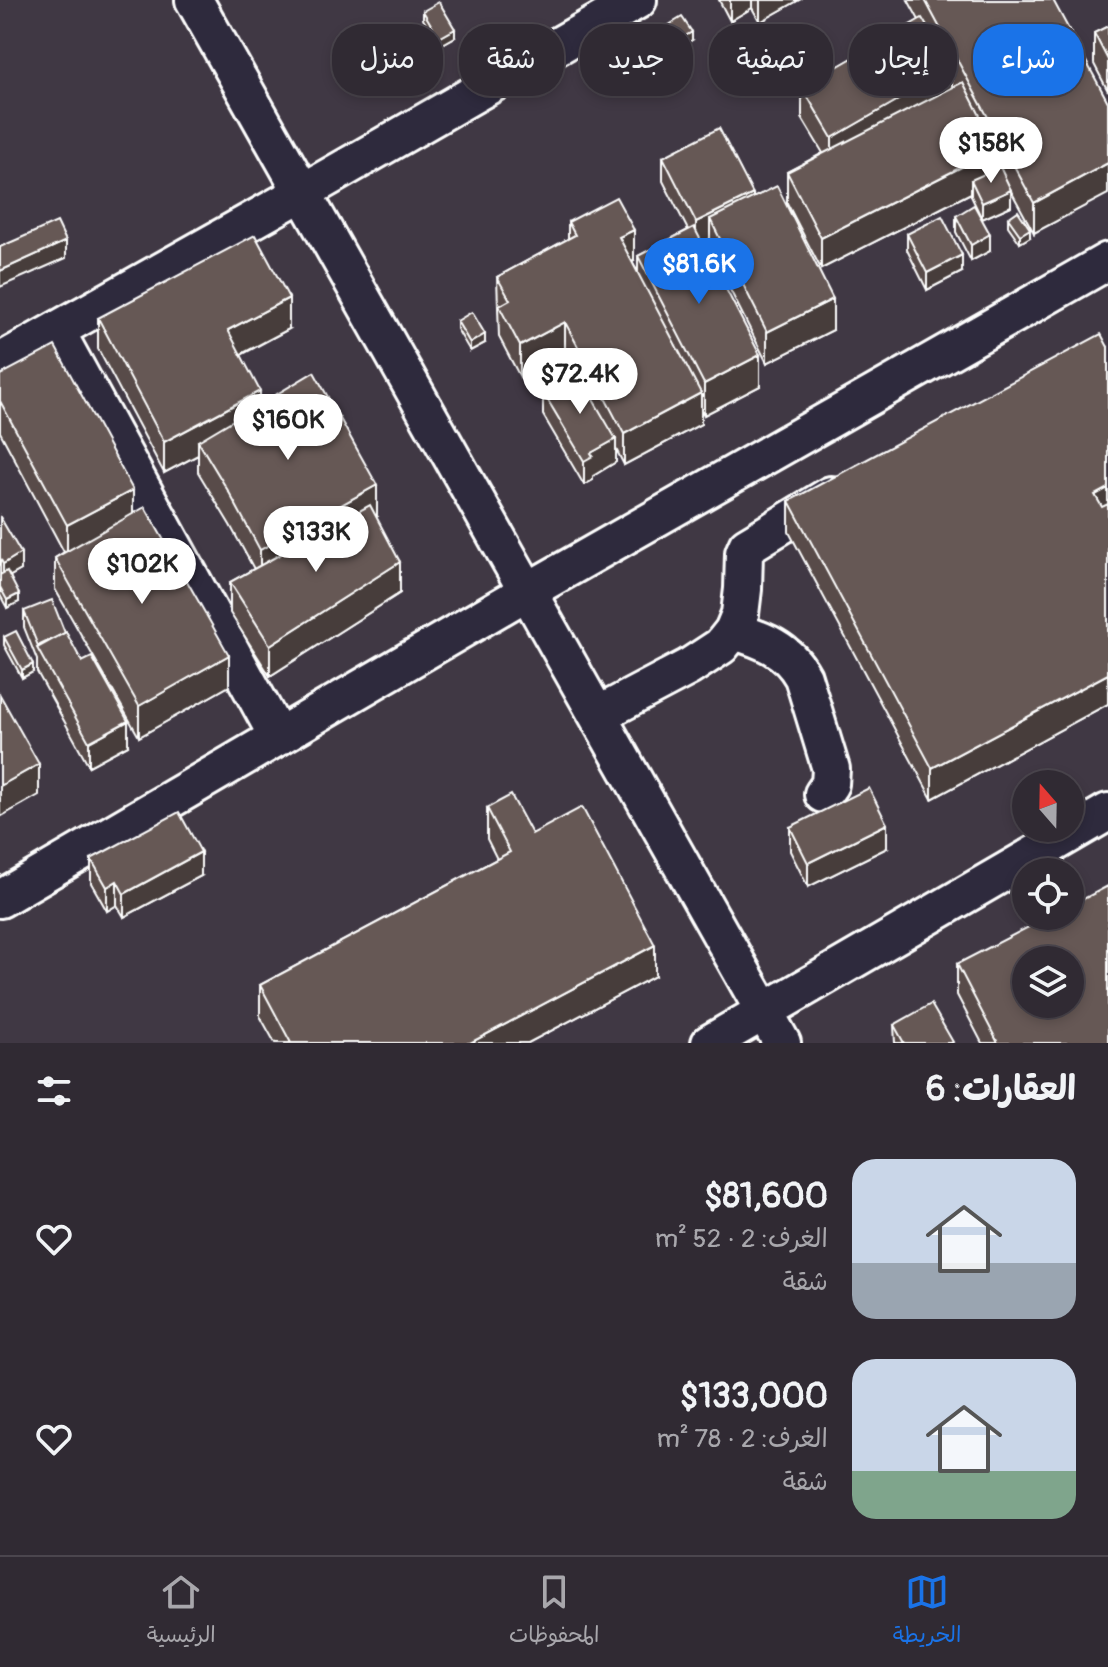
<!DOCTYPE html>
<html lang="ar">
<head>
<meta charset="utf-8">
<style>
	:root { --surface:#302a33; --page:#38323b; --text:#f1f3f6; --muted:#a8a7ac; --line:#4b464e; --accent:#1a73e8 }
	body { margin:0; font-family:Pangolin,"Playpen Sans Arabic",sans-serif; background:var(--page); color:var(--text); direction:rtl; height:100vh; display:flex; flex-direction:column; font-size:30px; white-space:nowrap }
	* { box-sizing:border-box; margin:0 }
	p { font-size:26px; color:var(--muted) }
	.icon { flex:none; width:44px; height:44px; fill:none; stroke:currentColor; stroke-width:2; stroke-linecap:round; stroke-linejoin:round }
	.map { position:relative; height:1043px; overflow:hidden; direction:ltr }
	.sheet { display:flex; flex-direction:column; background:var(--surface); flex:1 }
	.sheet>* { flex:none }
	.hud { position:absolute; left:24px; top:24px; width:1060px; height:72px; direction:rtl; display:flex; gap:16px }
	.needle { width:52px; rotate:340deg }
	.tools { position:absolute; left:1012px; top:770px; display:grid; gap:16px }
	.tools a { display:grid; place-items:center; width:72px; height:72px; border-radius:50%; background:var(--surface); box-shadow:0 4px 12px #0003,0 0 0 2px var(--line); font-size:40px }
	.price { position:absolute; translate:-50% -68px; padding:0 18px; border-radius:28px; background:#fff; color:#222; font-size:26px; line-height:52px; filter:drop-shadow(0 2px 4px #0008) }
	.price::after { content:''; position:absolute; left:50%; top:48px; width:24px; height:18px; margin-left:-12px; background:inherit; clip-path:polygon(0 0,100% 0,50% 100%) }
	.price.current { background:var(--accent); color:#fff }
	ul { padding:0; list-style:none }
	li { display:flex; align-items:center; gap:24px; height:200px; padding:0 32px }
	li span { display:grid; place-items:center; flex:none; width:224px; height:160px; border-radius:24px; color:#555 }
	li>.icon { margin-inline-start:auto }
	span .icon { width:96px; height:96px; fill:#fffc; stroke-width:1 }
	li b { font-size:34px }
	h2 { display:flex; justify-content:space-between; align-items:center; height:96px; padding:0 32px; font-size:34px }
	.pill { padding:0 28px; border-radius:32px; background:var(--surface); box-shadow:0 4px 12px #0003,0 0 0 2px var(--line); font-size:28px; line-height:72px }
	.pill.current { background:var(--accent); color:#fff }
	.tabs { display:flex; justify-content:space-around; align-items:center; height:112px; border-top:2px solid var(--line); background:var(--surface); font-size:22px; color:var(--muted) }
	.tabs a { display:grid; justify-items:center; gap:4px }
	.tabs .current { color:var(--accent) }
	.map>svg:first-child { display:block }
</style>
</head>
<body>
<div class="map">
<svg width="1108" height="1043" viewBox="0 0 1108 1043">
	<rect width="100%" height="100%" fill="#403844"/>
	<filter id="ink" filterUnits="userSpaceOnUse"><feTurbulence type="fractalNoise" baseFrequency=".0125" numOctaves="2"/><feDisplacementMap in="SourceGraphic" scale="16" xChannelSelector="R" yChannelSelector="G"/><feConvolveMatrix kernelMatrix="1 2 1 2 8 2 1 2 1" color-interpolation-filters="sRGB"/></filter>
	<g filter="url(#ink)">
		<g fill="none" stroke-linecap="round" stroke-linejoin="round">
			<defs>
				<g id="minor">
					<path d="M194 0 782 1043"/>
					<path d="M56 331 278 737"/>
					<path d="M0 362 303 192 638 0"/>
					<path d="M733 631C762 639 788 649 803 677L831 769 830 784 823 794"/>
					<path d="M598 715 689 667 721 646 733 631 740 614 743 589 744 553 747 546 831 495"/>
					<path d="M0 899 528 591 1108 261"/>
					<path d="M710 1043 1108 812"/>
				</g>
			</defs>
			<use href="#minor" stroke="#fff" stroke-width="42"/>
			<use href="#minor" stroke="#2f2a3d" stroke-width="36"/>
		</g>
		<g fill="#584c48" stroke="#fff" stroke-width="2">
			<path d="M719 0H799L760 22 752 8 730 21Z"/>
			<path d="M908 0H1053L1034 233 1011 191V206L982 219 971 196V193L821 269 787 203V172L823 153 802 118V87L919 20Z"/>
			<path d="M423 11 455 37 439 46 423 19Z"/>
			<path d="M1108 26V91L1094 64V33Z"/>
			<path d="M654 34 692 40 663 57 654 43Z"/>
			<path d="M663 157 753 198 833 330 767 363 710 250V239L702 243 760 386 704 415 701 410V424L624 465 616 449V462L593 476V480L584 485 543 415V392L575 373 565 353 520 377 499 337 497 277 568 239V222L634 261 632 262 638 272V256L688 230 663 181Z"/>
			<path d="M956 216 990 251 971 261 956 232Z"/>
			<path d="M1008 218 1030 237 1020 243 1008 226Z"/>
			<path d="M907 234 962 272 927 290 907 250Z"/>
			<path d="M98 318 289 329 241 355 260 404 377 516H376L400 593 270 676 230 613V582L254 569 230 525 198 472V455L164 473 98 349Z"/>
			<path d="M457 321 485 343 470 351 457 329Z"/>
			<path d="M1108 347V704L932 799 789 532V501Z"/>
			<path d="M0 375 133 514 229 686 139 737 55 589V558L64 552 0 432Z"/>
			<path d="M0 517 21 570 10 576 19 602 7 608 0 595Z"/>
			<path d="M24 611 65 633 128 745 89 766 37 672V660L24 627Z"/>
			<path d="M4 637 33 672 22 678 4 645Z"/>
			<path d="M487 808 532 834 655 976 528 1043H275L260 1016V985L497 859 487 839Z"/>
			<path d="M790 827 887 848 808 887 790 851Z"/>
			<path d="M91 859 201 876 124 917 117 905 107 911 91 883Z"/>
			<path d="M957 964 1108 1043H982L957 995Z"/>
			<path d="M894 1025 953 1043H895Z"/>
		</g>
		<g fill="#473e3b" stroke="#fff" stroke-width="2">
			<path d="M730 0H752V8L730 21Z"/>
			<path d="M760 0H799L760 22Z"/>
			<path d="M455 29V37L439 46V38Z"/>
			<path d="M692 32V40L663 57V49Z"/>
			<path d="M952 69V100L832 169V138Z"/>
			<path d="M997 149V180H971V193L821 269V238Z"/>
			<path d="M1108 163V194L1034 233V203Z"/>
			<path d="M1011 190V206L982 219V203Z"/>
			<path d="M753 194V218L710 219V239L696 246V222Z"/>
			<path d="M1030 229V237L1020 243V235Z"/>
			<path d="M634 230V261L619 268V237Z"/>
			<path d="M990 234V251L971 261V245Z"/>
			<path d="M66 241V258L0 287V271Z"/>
			<path d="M962 255V272L927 290V273Z"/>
			<path d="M289 298V329L228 361V330Z"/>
			<path d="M833 299V330L767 363V332Z"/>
			<path d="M565 322V353L520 377V346Z"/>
			<path d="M485 334V343L470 351V343Z"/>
			<path d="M760 355V386L704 415V384Z"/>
			<path d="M260 391V422L198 441V455L164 473V442Z"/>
			<path d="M701 393V424L624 465V434Z"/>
			<path d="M616 439V462L593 476V480L584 485V461L591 453Z"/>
			<path d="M377 485V516L260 580V550Z"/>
			<path d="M1108 488V519L1095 495Z"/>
			<path d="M133 490V521L67 556V525Z"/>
			<path d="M21 553V570L3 580V564Z"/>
			<path d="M400 562V593L270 676V645Z"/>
			<path d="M19 594V602L7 608V600Z"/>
			<path d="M229 655V686L139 737V706Z"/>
			<path d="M33 664V672L22 678V670Z"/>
			<path d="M1108 674V704L932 799V768Z"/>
			<path d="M128 721V745L89 766V742Z"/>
			<path d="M39 764V795L0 817V786Z"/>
			<path d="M887 824V848L808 887V863Z"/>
			<path d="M201 852V876L124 917V894Z"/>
			<path d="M117 881V905L107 911V887Z"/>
			<path d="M655 945V976L528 1043H470Z"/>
		</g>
		<g fill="#665854" stroke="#fff" stroke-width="2" fill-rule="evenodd">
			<path d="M925 0H1053L1108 102V163L1034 203Z"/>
			<path d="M439 2 455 29 439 38 423 11Z"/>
			<path d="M682 17 692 32 663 49 654 34Z"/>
			<path d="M922 18 952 69 832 138 802 87Z"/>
			<path d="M1108 26V60L1094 33Z"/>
			<path d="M963 82 997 149 821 238 787 172Z"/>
			<path d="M719 128 753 194 696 222 663 157Z"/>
			<path d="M1000 167 1011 190 982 203 971 180Z"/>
			<path d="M777 186 833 299 767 332 710 219Z"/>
			<path d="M616 197 634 230 619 237 701 393 624 434 565 322 520 346 499 306 510 300 497 277 575 235 568 222Z"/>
			<path d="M974 205 990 234 971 245 956 216Z"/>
			<path d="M1018 211 1030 229 1020 235 1008 218Z"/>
			<path d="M942 216 962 255 927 273 907 234Z"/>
			<path d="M57 222 66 241 0 271V247Z"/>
			<path d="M694 227 760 355 704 384 638 256Z"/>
			<path d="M255 235 289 298 228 330 260 391 164 442 98 318Z"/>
			<path d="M472 312 485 334 470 343 457 321Z"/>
			<path d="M1101 334 1108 347V488L1095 495 1102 507 1108 504V674L932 768 789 501Z"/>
			<path d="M55 346 133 490 67 525 0 401V375Z"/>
			<path d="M314 372 377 485 260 550 230 494 198 441Z"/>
			<path d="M577 372 616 439 591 453 593 456 584 461 543 392Z"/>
			<path d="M370 505 400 562 270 645 230 582Z"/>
			<path d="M145 507 229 655 139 706 55 558Z"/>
			<path d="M0 517 21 553 3 564 0 558Z"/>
			<path d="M7 571 19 594 7 600 0 587V575Z"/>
			<path d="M52 600 65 633 38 646 24 611Z"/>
			<path d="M16 631 33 664 22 670 4 637Z"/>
			<path d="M66 632 82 662 92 657 128 721 89 742 37 648Z"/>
			<path d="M0 695 39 764 0 786Z"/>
			<path d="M869 788 887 824 808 863 790 827Z"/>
			<path d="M511 795 532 834 582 807 655 945 470 1043H291L260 985 510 852 487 808Z"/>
			<path d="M179 812 201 852 124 894 117 881 107 887 91 859Z"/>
			<path d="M1108 886V1043H998L957 964 1050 916H1070V906ZM1026 960H1070V1004H1026Z"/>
			<path d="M931 1004 953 1042 951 1043H904L894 1025Z"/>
		</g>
	</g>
</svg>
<div class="tools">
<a><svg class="needle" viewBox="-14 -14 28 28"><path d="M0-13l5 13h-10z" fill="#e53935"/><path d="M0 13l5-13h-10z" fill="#a8a7ac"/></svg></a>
<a><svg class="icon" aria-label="locate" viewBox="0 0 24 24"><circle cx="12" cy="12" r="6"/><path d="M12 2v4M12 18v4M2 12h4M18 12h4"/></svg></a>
<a><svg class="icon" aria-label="layers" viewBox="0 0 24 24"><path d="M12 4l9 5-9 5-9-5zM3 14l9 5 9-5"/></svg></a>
</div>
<b class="price" style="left:991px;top:185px">$158K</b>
<b class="price current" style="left:699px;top:306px">$81.6K</b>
<b class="price" style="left:580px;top:416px">$72.4K</b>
<b class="price" style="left:288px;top:462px">$160K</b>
<b class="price" style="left:316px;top:574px">$133K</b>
<b class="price" style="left:142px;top:606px">$102K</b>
<div class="hud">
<a class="pill current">شراء</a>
<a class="pill">إيجار</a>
<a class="pill">تصفية</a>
<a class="pill">جديد</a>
<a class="pill">شقة</a>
<a class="pill">منزل</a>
</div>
</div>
<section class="sheet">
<h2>العقارات: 6<svg class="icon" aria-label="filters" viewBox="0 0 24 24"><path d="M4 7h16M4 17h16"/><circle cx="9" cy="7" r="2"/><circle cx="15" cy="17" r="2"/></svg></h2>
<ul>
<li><span style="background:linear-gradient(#c9d6e8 65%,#9aa5b1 0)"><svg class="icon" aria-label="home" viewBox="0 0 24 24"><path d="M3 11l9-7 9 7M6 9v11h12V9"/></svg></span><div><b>$81,600</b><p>الغرف: 2 · 52 m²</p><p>شقة</p></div><svg class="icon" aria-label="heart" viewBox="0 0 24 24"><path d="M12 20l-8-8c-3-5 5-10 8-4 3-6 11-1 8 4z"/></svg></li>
<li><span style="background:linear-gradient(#c9d6e8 70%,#7fa58c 0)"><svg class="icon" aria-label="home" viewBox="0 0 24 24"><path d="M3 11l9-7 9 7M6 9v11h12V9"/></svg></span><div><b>$133,000</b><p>الغرف: 2 · 78 m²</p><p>شقة</p></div><svg class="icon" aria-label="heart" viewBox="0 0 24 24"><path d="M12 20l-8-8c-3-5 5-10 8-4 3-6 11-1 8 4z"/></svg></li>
</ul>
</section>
<nav class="tabs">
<a class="current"><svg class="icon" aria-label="map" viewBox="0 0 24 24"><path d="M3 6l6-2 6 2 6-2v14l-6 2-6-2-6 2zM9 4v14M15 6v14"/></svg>الخريطة</a>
<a><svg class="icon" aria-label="saved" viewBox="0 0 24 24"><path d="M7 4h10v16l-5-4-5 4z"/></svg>المحفوظات</a>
<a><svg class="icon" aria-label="home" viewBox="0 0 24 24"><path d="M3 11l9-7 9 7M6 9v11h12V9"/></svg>الرئيسية</a>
</nav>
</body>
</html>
